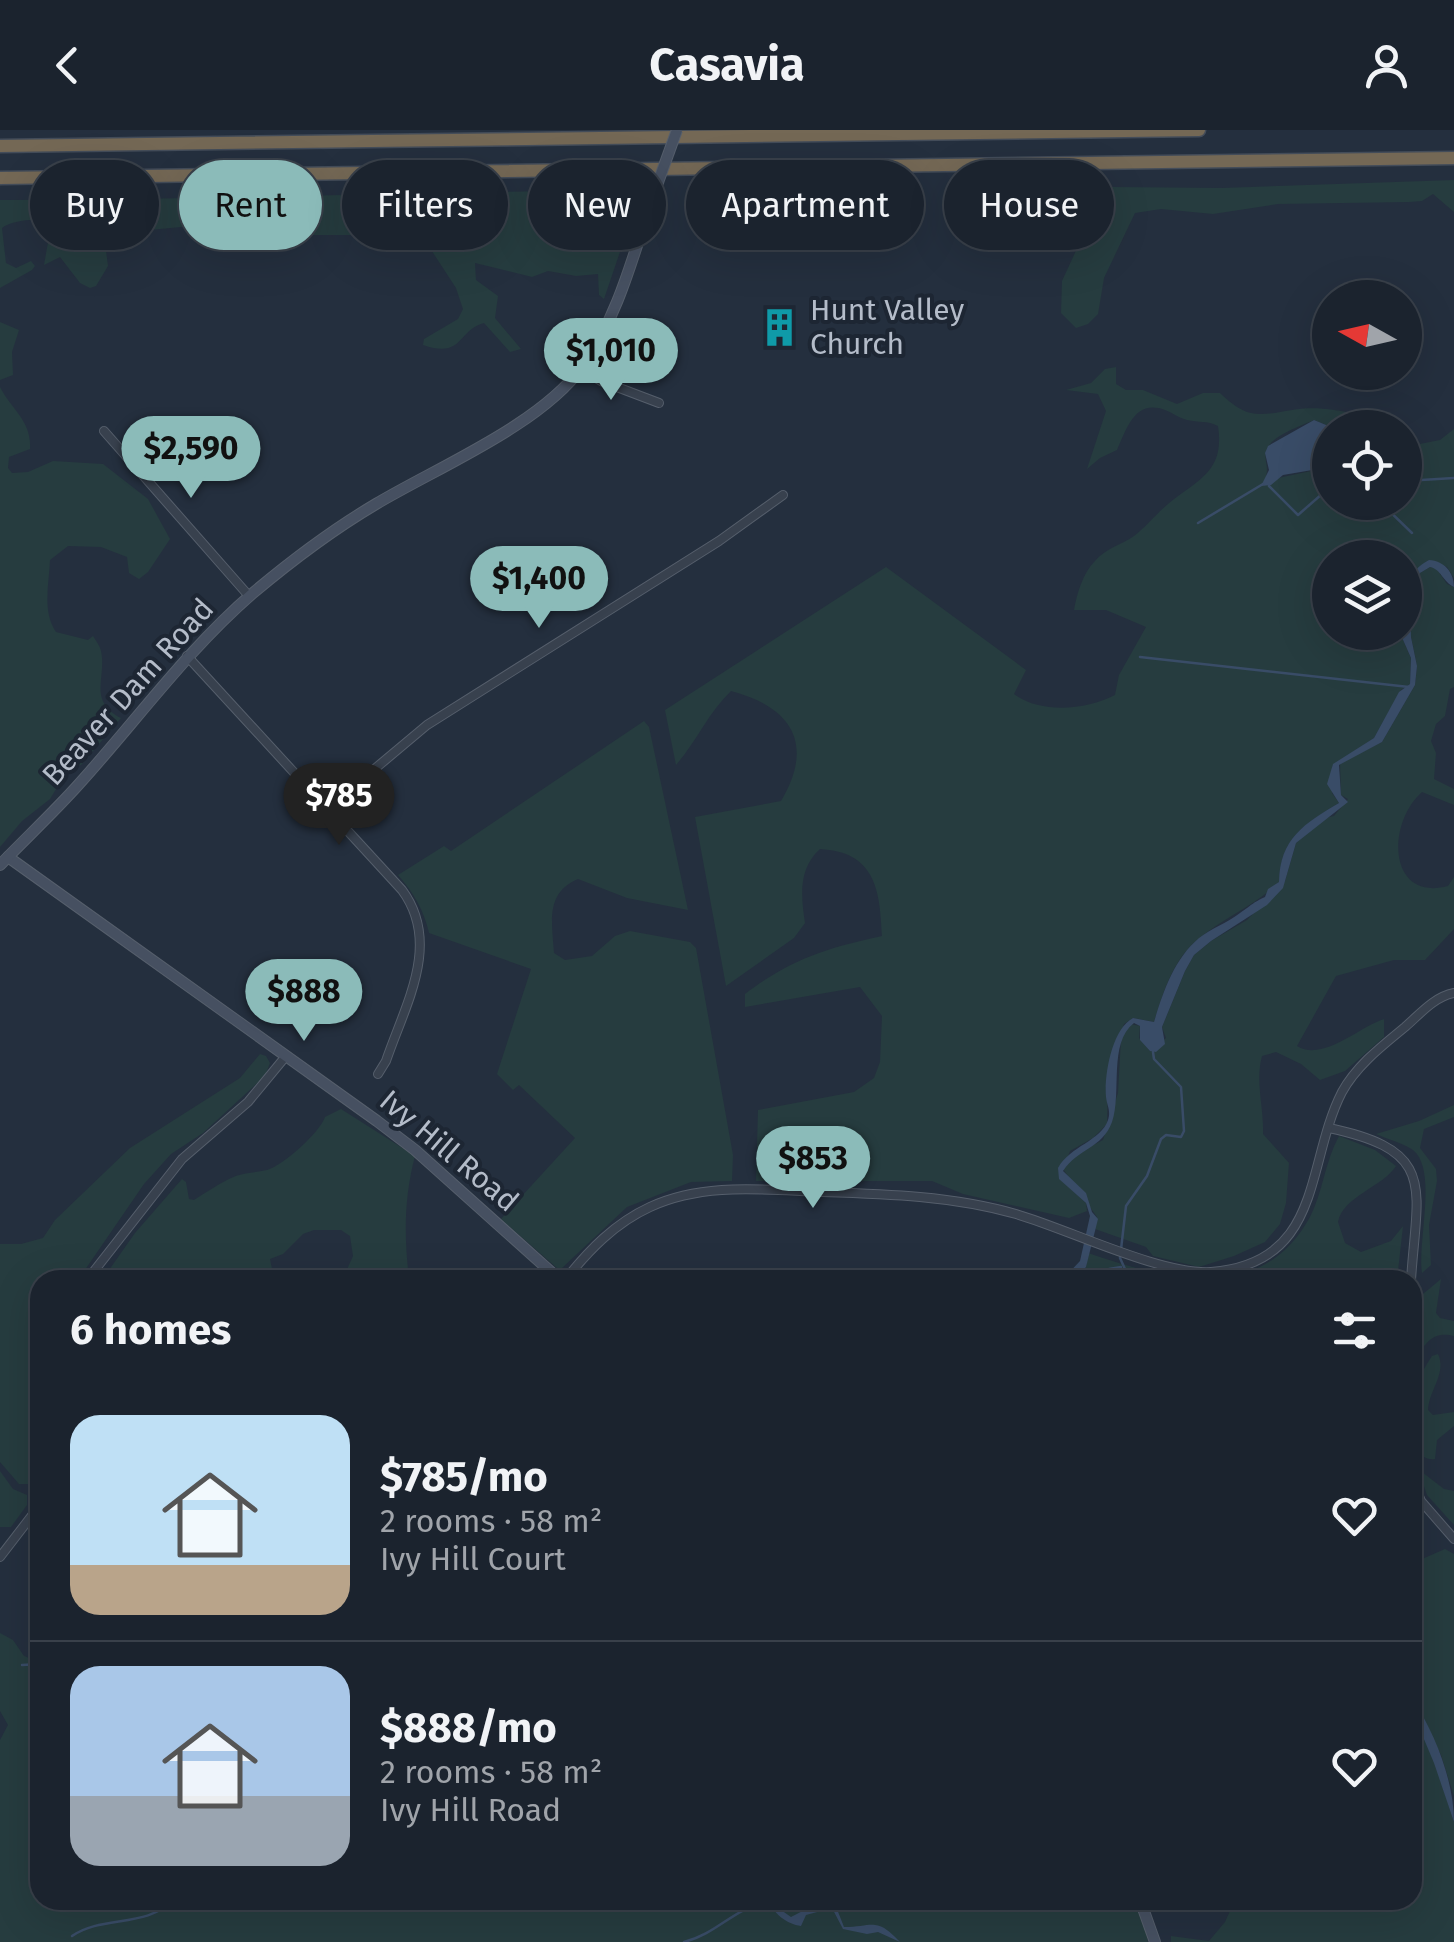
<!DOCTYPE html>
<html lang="en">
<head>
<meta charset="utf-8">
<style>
	:root { --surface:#1b232e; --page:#282f3a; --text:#f1f3f6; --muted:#a0a4aa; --line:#39404a; --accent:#8bbbb9 }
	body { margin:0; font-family:"Fira Sans",sans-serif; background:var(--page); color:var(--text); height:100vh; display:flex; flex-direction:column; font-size:38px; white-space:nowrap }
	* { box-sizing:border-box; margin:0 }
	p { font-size:32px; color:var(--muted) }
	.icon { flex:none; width:55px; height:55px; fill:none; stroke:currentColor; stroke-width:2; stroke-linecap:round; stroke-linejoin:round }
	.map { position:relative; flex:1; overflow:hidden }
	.panel { position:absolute; left:30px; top:1140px; width:1392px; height:640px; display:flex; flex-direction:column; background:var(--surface); border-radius:30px; box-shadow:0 10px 40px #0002,0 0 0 2px var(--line) }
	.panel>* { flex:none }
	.guide { position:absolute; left:30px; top:30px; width:1395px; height:90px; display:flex; gap:20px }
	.needle { width:65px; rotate:278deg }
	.fabs { position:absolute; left:1312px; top:150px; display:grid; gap:20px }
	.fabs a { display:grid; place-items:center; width:110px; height:110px; border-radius:50%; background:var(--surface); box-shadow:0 10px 40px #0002,0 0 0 2px var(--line); font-size:50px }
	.price { position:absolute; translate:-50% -85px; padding:0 22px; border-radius:35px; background:var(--accent); color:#111; font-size:32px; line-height:65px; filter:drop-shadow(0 2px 5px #0008) }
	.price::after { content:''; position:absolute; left:50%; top:60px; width:30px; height:22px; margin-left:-15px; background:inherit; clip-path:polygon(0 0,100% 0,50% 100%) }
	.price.current { background:#222; color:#fff }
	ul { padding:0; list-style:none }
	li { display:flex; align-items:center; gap:30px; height:250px; padding:0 40px }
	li+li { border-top:2px solid var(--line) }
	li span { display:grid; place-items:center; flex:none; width:280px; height:200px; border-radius:30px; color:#555 }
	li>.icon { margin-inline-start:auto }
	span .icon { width:120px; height:120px; fill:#fffc; stroke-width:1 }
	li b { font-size:42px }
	h2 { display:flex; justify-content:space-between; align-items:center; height:120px; padding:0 40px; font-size:42px }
	.chip { padding:0 35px; border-radius:45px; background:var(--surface); box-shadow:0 10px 40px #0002,0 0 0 2px var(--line); font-size:35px; line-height:90px }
	.chip.current { background:var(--accent); color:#111 }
	header { display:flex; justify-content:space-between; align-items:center; height:130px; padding:0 40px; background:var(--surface); font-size:45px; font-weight:700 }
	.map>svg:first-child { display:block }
</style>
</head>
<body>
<header><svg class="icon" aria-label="back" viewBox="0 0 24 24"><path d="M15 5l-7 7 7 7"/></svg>Casavia<svg class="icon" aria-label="person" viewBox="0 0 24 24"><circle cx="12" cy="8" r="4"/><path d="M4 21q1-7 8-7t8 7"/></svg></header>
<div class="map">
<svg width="1454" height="1812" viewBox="0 0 1454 1812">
	<rect width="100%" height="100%" fill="#242f3e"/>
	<g fill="#263c3f">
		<path d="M1454 50V82L1433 64 1422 71 1409 72 1278 74 1213 84 1161 79 1135 83 1104 148 1098 184 1088 194 1076 198 1061 183 1062 151 1080 112 1112 57 1222 58Z"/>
		<path d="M641 60 604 169 599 165 598 144 576 146 548 141 532 147 475 133 476 150 498 166 495 188 521 219 510 222 484 193C457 200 464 229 423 215L424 209 458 189 463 179 456 158 426 112 399 113 384 105H289L235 89 232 94 239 103 224 109 192 96 149 100 139 95 122 93 107 102 105 113 108 136 96 156 90 158 80 153 60 127 44 135 50 101 46 91C34 88 11 91 2 98L6 133 16 138 31 131 35 136 32 140 0 158V70C214 69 427 62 641 60Z"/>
		<path d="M0 192 19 200 12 222 13 245 0 250Z"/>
		<path d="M1116 237V254L1126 260H1143L1177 274 1203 263H1220C1247 289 1258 286 1292 280 1311 276 1336 279 1355 284L1360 297H1331L1314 290C1301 296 1269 306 1266 322 1264 331 1269 337 1266 346L1278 348 1330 337V372H1405V317L1440 310 1454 299V448L1447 437 1429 430 1412 444 1405 459V428H1330V502L1400 503 1411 528 1410 554 1401 560 1374 608 1332 636V663L1339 673C1303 695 1281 708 1279 752 1255 776 1224 787 1197 810 1173 830 1163 863 1154 892L1133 888 1124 894 1108 948 1107 994 1093 1008 1070 1021 1060 1049 1086 1073 1087 1081 1069 1088 963 1064 932 1051H756L758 980 854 962 874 948 880 932 882 886 860 857 745 877V864C791 829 827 818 882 806 880 759 875 722 820 719 798 739 801 766 805 793L794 808 726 856 695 687 781 671C815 614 792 577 731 561 708 583 697 611 676 635L665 580 886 437 1026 540 1014 564C1041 584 1086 580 1115 565L1119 545 1146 497 1106 480H1074C1077 463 1083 443 1095 431 1106 418 1121 415 1134 406 1146 397 1156 384 1168 374 1198 349 1225 342 1218 296 1207 290 1199 293 1187 290 1179 288 1173 283 1165 280 1135 269 1127 298 1117 320L1100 328 1087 339 1106 281 1098 264 1066 260 1091 253 1105 239Z"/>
		<path d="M0 257C11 279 32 291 30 319L9 327 8 338 12 343 28 342 53 331 103 334 148 369 170 409 148 442 139 449 129 443 127 427 101 417 68 416 50 430C49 455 42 481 56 502L88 510 93 506C96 511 100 516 101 521 107 548 87 570 121 588L82 634 64 646 50 669 22 691 0 717Z"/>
		<path d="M1430 437 1436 438 1447 454 1454 457V557L1450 559 1445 586 1436 594 1431 611 1436 623 1434 649 1454 659V675L1422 662C1386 694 1388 772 1448 756L1454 747V799L1425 830H1394L1336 846 1297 916C1323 932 1359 897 1384 889V907L1345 941 1320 950 1301 934 1276 922 1262 926C1255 952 1264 977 1263 1004L1289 1033 1286 1073 1280 1094 1265 1112 1234 1126 1199 1137 1153 1126 1146 1117 1095 1099 1097 1087 1063 1039 1074 1025 1103 1010 1118 963 1121 909 1130 894 1140 896 1139 908 1150 921 1166 908 1162 897 1185 841 1194 825 1211 811 1247 790 1285 751 1296 713 1325 688 1334 686 1348 669 1341 665 1340 633 1382 612 1415 555 1417 536 1411 507 1410 473 1420 443Z"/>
		<path d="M644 591 649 597 688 780 627 768 578 749C545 763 552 792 554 823L565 830 592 826 615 806 630 801 690 812 696 818 733 1025 732 1051 691 1052 627 1077 562 1138H557L501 1089 575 1008 519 955 513 960 497 944 531 839 429 803C424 780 413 762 398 745L444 716 451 721Z"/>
		<path d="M260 924 266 926 270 933 265 946 203 1003 171 1024 144 1054 78 1150H40V1354H19L0 1332V1114H21L43 1108 55 1090 130 1018 240 948Z"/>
		<path d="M1454 975V987L1424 999 1420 1018 1436 1039 1437 1051 1429 1095 1431 1135 1422 1143C1417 1112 1438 1040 1413 1020 1403 1013 1387 1009 1376 1004L1419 991Z"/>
		<path d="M341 979 415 1026C404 1068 404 1106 409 1148L417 1139 412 1150H337L344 1146 353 1126 350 1106 341 1100H314L303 1104 283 1124 270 1129 272 1139 264 1150H102L135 1103 182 1049 186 1052 189 1069 194 1070C205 1063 217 1055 229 1049 242 1042 254 1043 267 1040 284 1035 320 1002 325 987Z"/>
		<path d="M1339 1006 1375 1020 1396 1036C1383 1057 1343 1066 1338 1092L1345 1113 1361 1122 1391 1111 1403 1096 1397 1150H1074L1086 1137 1088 1123C1167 1150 1261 1176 1310 1087 1323 1062 1325 1031 1339 1006Z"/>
		<path d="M1441 1149 1436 1183 1440 1188 1454 1191V1206C1433 1201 1426 1212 1416 1229L1417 1181 1423 1164Z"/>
		<path d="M1438 1224C1447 1243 1429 1260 1428 1280L1433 1285 1454 1282V1296L1437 1310 1435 1329C1406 1333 1410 1273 1416 1255 1420 1245 1426 1235 1432 1226Z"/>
		<path d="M1418 1339 1444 1359 1454 1361V1395L1427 1365Z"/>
		<path d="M0 1341 13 1359 27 1365V1375L11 1397H0Z"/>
		<path d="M1445 1419 1454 1424V1666L1441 1625 1413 1570V1438L1422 1429Z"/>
		<path d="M0 1503 13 1510 24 1526 29 1528 40 1520V1770H1134L1142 1786 1148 1812H0V1610L8 1595 0 1581Z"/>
		<path d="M1413 1583 1435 1633 1454 1692V1812H1171V1806L1209 1811 1225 1792 1230 1781 1226 1770H1412Z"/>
	</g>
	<g fill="#394c67">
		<path d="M1314 290 1331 297 1330 337 1283 345 1271 355 1261 356 1269 340 1265 323 1268 316Z"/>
		<path d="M1429 430C1444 431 1454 442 1454 457 1443 452 1441 439 1430 437L1420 443 1410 473 1411 507 1417 536 1415 555 1382 612 1339 635 1341 665 1348 672 1296 713 1283 758 1267 775 1211 811 1194 825 1185 841 1162 897 1165 914 1156 922 1150 921 1140 910V896L1134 893C1108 913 1122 962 1112 992 1102 1019 1078 1018 1063 1041L1086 1063 1092 1082 1098 1089 1086 1137 1074 1150H1062L1080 1131 1090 1086 1086 1073 1059 1049 1058 1038C1070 1016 1101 1011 1108 990 1111 980 1107 976 1106 967 1104 945 1112 899 1133 888L1154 892C1163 862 1174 829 1199 808 1212 798 1227 793 1240 783 1252 775 1252 773 1265 767L1268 759 1279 752C1280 708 1304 694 1339 673L1327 654 1333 634 1374 608 1399 562 1410 554 1411 528 1400 503 1405 502C1405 475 1400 445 1429 430Z"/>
		<path d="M1413 1570C1435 1603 1454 1651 1454 1692L1434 1633 1413 1583Z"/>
		<path d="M769 1770H774L781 1780 791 1787 820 1772 835 1774 844 1797C873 1797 876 1786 900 1812L878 1802 867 1804 843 1799 832 1778 806 1785 801 1796C787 1794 773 1784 769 1770Z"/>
	</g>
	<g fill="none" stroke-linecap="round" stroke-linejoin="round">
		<g stroke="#394c67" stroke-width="2.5">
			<path d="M1405 351 1454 348"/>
			<path d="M1269 356 1298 385 1330 357"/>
			<path d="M1380 372 1412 403"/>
			<path d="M1198 393 1263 354"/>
			<path d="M1140 527 1409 557"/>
			<path d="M1102 1149 1109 1139 1121 1137"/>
			<path d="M1130 1150 1120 1128 1126 1076 1147 1046 1161 1009 1166 1005 1181 1007 1184 1001 1181 957 1154 929 1153 922"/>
			<path d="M22 1535 40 1534"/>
			<path d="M72 1806C102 1785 147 1798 173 1770"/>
			<path d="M684 1812C719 1803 734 1777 771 1771"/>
		</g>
		<defs>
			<g id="street">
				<path d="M581 239 601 251 659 273"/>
				<path d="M104 301 249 466"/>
				<path d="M187 526 402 760C442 814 405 875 386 931L378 944"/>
				<path d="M328 678 427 595 719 411 783 365"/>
				<path d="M1329 998C1438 1021 1417 1057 1411 1150"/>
				<path d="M87 1150 182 1029 248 972 286 926"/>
				<path d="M565 1150C589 1120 615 1093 650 1077 704 1052 765 1060 822 1062 887 1064 953 1066 1016 1084 1068 1099 1161 1145 1211 1142 1324 1133 1305 1034 1342 962 1357 935 1382 916 1405 897 1420 884 1434 867 1454 863"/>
				<path d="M1412 1350 1421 1371 1454 1409"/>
				<path d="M0 1427 40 1375"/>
			</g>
			<g id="secondary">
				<path d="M8 727 377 991 415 1020 560 1150"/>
				<path d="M0 735C26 708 54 682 79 654 137 590 187 520 253 463 291 431 332 400 376 374 438 337 540 295 582 237 618 187 633 126 652 69"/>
				<path d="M1140 1770 1155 1812"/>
			</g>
			<g id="highway">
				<path d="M0 16 1199 0"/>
				<path d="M0 48 1454 28"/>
			</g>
		</defs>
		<use href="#street" stroke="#565f6c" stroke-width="10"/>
		<use href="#secondary" stroke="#565f6c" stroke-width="12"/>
		<use href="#highway" stroke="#434c59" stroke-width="15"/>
		<use href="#street" stroke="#38414e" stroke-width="8"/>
		<use href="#secondary" stroke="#465061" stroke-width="10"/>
		<use href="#highway" stroke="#746855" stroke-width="12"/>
		<defs>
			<path id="secondary-bridge" d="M652 69 677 0"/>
		</defs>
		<use href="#secondary-bridge" stroke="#565f6c" stroke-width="12" stroke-linecap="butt"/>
		<use href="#secondary-bridge" stroke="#465061" stroke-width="10"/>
	</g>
	<defs>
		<symbol id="building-bare" viewBox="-9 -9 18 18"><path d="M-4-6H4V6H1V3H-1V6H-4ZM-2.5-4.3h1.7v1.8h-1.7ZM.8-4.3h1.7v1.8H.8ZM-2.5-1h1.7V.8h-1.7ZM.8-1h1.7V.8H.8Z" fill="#0f9aa8" stroke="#1d2633" stroke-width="2.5" paint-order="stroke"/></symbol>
	</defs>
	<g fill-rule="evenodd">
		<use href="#building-bare" x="752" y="170" width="55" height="55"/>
	</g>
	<g text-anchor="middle" stroke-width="8" stroke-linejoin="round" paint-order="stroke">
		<g font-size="30" fill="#b4bcc9" stroke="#1d2633" text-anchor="start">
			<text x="810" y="190">Hunt Valley<tspan x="810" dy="34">Church</tspan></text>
		</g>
		<g font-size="30" fill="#b4bcc9" stroke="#1d2633">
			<text transform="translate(128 562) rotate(-48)" y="10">Beaver Dam Road</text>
			<text transform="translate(449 1021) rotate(40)" y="10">Ivy Hill Road</text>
		</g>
	</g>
</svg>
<div class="fabs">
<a><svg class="needle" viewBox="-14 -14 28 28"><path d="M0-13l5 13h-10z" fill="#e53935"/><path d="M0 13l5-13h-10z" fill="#a0a4aa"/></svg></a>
<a><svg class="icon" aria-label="locate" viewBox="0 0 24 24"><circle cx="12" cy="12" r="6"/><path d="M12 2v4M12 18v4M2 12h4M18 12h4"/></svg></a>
<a><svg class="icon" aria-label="layers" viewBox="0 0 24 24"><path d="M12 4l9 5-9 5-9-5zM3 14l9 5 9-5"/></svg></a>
</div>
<b class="price" style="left:611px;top:273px">$1,010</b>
<b class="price" style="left:191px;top:371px">$2,590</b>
<b class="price" style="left:539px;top:501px">$1,400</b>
<b class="price current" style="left:339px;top:718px">$785</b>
<b class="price" style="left:304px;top:914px">$888</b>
<b class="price" style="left:813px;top:1081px">$853</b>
<div class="guide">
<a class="chip">Buy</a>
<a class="chip current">Rent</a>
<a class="chip">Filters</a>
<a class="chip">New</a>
<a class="chip">Apartment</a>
<a class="chip">House</a>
</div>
<section class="panel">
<h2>6 homes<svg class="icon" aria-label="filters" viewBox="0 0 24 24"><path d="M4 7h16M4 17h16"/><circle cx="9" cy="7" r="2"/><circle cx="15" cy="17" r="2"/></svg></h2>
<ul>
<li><span style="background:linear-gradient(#bfe0f5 75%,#b9a48a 0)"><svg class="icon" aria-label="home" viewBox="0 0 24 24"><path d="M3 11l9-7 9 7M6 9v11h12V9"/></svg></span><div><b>$785/mo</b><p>2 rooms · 58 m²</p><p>Ivy Hill Court</p></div><svg class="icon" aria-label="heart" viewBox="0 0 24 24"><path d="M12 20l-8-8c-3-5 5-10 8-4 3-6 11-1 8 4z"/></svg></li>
<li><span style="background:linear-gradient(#a9c7e8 65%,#9aa5b1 0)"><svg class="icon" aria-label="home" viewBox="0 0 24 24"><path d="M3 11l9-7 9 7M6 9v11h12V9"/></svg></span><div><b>$888/mo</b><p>2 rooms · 58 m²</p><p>Ivy Hill Road</p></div><svg class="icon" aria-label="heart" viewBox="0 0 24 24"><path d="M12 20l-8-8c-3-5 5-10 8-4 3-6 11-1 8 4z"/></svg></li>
</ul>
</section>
</div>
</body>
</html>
